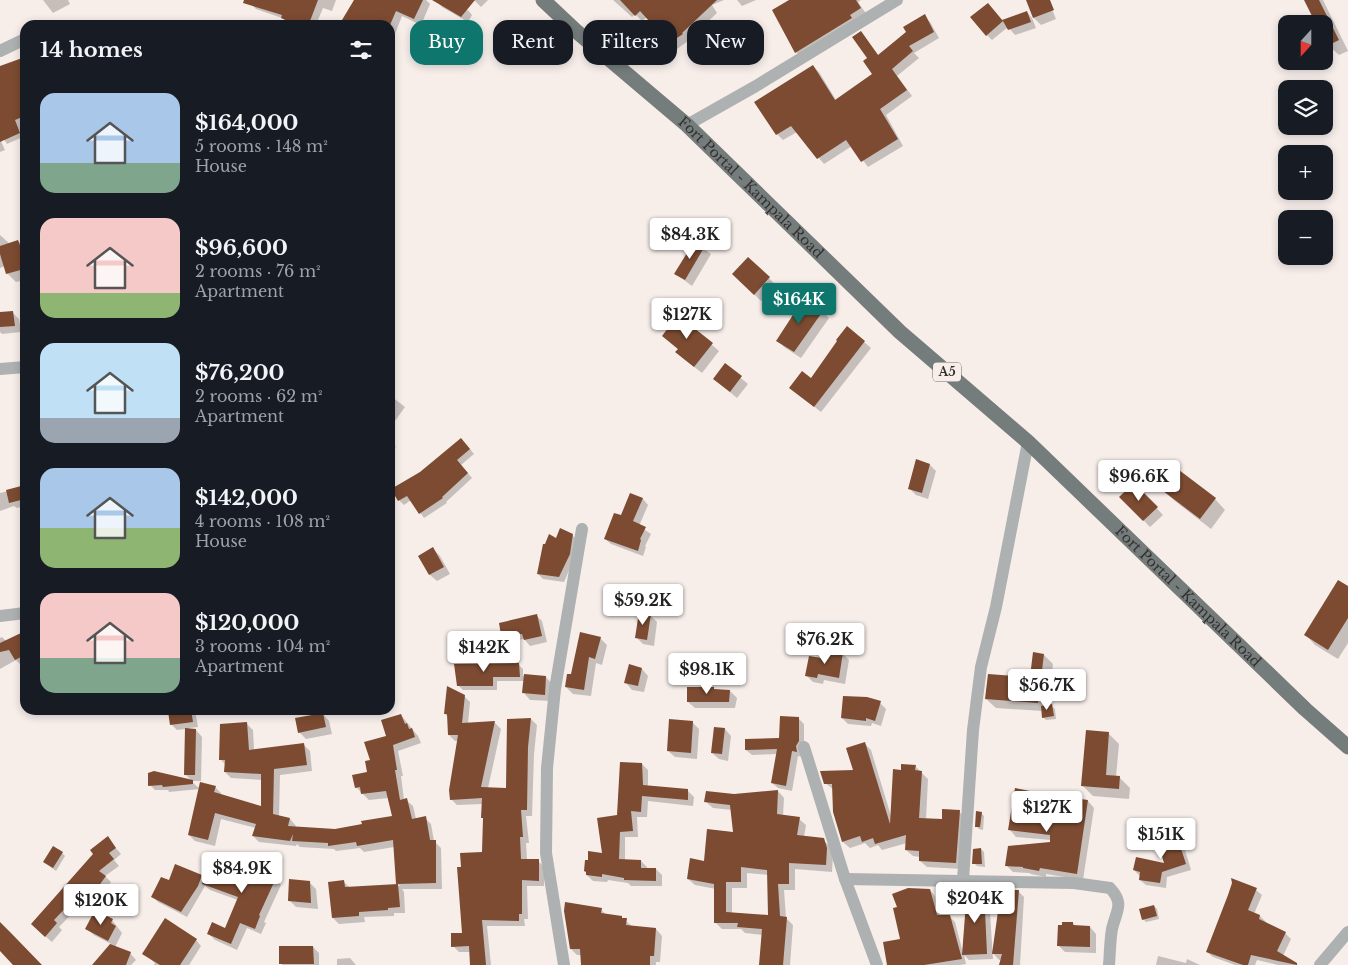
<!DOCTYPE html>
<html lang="en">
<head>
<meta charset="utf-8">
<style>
	:root { --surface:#171b24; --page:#242831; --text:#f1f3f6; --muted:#9ea1a6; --accent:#0f766e }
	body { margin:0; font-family:"Libre Baskerville",serif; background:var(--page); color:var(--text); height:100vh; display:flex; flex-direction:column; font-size:19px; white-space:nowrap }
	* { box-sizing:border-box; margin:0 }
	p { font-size:16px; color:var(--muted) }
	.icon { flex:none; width:28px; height:28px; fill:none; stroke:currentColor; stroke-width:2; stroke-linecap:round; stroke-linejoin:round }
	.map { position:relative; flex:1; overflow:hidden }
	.drawer { position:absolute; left:20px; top:20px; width:375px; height:695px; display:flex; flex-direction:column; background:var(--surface); border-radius:15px; box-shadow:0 2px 8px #0003 }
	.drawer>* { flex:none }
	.banner { position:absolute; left:410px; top:20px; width:475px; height:45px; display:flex; gap:10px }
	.needle { width:32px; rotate:201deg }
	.fabs { position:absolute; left:1278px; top:15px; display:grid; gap:10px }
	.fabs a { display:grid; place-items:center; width:55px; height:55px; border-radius:10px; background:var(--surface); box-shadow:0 2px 8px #0003; font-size:25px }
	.price { position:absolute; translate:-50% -42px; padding:0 11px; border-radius:5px; background:#fff; color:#222; font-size:16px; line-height:32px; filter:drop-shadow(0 1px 2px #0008) }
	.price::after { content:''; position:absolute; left:50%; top:30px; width:15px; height:11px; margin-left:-8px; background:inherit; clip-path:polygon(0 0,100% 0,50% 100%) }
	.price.current { background:var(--accent); color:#fff }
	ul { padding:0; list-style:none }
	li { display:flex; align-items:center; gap:15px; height:125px; padding:0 20px }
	li span { display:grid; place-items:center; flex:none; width:140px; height:100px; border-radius:15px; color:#555 }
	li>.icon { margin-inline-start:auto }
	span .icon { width:60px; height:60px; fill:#fffc; stroke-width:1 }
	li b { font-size:21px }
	h2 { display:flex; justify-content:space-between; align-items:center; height:60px; padding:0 20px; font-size:21px }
	.chip { padding:0 18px; border-radius:15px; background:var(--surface); box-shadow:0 2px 8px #0003; font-size:18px; line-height:45px }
	.chip.current { background:var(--accent); color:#fff }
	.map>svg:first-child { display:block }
</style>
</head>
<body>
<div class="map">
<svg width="1348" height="965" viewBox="0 0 1348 965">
	<rect width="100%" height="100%" fill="#f7eeea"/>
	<g fill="#0003" fill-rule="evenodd">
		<path d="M43 0H68L70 4 53 13Z"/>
		<path d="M251 0H336L332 11 323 8 316 25H292L282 18 256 9 250 3Z"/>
		<path d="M356 0H426L430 4 421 25 402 16 395 34 390 32V25H345Z"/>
		<path d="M436 0H452L466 8 472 15 468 22 442 7Z"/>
		<path d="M474 0H488L481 7Z"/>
		<path d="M613 0H724L712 5 717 13 688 40V41L677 49 647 17 642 21 635 14 632 17Z"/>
		<path d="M737 0H756L742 6Z"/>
		<path d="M791 0H861L858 2 867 15 802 58 796 52Z"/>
		<path d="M1306 0H1323L1348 51 1339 55 1328 45 1324 36V24Z"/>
		<path d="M1030 6 1051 7 1056 19 1041 25 1034 18Z"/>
		<path d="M1027 12 1032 18 1036 28 1015 35 1008 27 992 40 987 35 1002 21Z"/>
		<path d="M924 16 930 22 939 38 914 53 919 58 897 76 912 96 886 115 903 146 868 167 852 146 824 164 797 132 783 140 777 134 813 66 819 72 836 100 874 75 861 33 879 56Z"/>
		<path d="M25 58V136L7 144 0 133V68Z"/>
		<path d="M0 139 5 150 0 152Z"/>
		<path d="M0 235 10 244 18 241 25 248V280L16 282 7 273 5 266 0 268Z"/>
		<path d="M695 242 711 254 692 286 676 274Z"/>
		<path d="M748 258 776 285 761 301 733 274Z"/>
		<path d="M822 311 829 318 801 358 784 347 778 340Z"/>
		<path d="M12 312 19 319 21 332 2 334 0 332V314Z"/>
		<path d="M691 321 698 328 696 331 719 351 702 373 684 359 677 352 679 350 663 336Z"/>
		<path d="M864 342 871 348 821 412 791 388 811 380Z"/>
		<path d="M725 365 748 384 737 398 714 379Z"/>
		<path d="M391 396 405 407 390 428V398Z"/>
		<path d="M390 440 396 447 390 452Z"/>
		<path d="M466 444 474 454 461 465 472 478 446 502 447 503 424 518 411 500 404 505 399 500Z"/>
		<path d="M930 465 936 471 928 499 916 495 909 488Z"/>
		<path d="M1179 472 1215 499 1225 510 1211 529 1175 501 1164 491Z"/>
		<path d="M1134 484 1163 515 1150 527 1121 497Z"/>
		<path d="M25 487V506L17 508 14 506 0 511V493Z"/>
		<path d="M631 494 643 499 648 505 639 526 651 534 645 546 646 547 643 556 611 544 605 539 621 517Z"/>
		<path d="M572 535 577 540 574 559 564 582 543 579 538 574 557 539Z"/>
		<path d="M433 549 440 556 450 574 437 581 430 575 420 556Z"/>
		<path d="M1348 588V643L1338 659 1315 645 1306 635Z"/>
		<path d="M536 615 542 621 547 642 530 646 524 639 508 641 502 635Z"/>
		<path d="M650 615 657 622 654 646 643 644 637 638Z"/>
		<path d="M25 632V663L21 665 16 660 0 669V638L2 637 6 641Z"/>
		<path d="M600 638 607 645 602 665 596 663 591 696 573 694 566 687 572 675Z"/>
		<path d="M843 654 849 660 845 684 824 680 823 684 813 682 806 675Z"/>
		<path d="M1044 655 1053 664 1048 706H1052L1055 709 1056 719 1046 720 1043 717V711L996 708 986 699 1031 678Z"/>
		<path d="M519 665 523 669V676L546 677 552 684 551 701 530 700 524 693 525 681H497V690H463L458 685Z"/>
		<path d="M642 669 648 676 644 692 632 690 626 683Z"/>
		<path d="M715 690 730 691 737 698 735 708H695L688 702Z"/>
		<path d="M464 696 470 702 468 724 495 723 501 729 488 788 507 789 531 719 537 725 534 754 532 816H526L529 843H526L527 860 538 861 544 867V886H527L528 919H524L525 926H487L491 965H472L470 952H459L453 946 463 934 483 853V804L457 805 451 799 458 741H455L449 735 448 717 445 714Z"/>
		<path d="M880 703 886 709 881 726 872 723 871 726 848 724 842 718Z"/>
		<path d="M180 710H195L198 727 189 728V730H196L202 737 201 781H192L185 774 186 729 177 730 171 724Z"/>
		<path d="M323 714 329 721 332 734 306 739 299 732Z"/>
		<path d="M401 715 418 736 421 743 398 751 403 776H401L404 800H406L413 806 416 819 425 818 431 824 434 841 441 848 442 889H402L404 892 405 913H394V916L364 917 365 922 339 924 333 918 343 881 350 888 400 886 397 883 394 847 364 852 360 848 336 851 334 849 300 847 297 844 296 846 259 842 253 836 256 828 221 819 215 846 195 841 189 835 200 789 169 792 168 790H155L150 785 192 782 200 789 215 787 221 793V795L262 808V780L231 778 225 772 226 765 221 760 246 723 253 730 254 750 304 745 310 751 312 771 280 775 279 817 290 819 296 826 295 828 335 830 363 825 393 817 388 798 369 800 356 787 369 773 372 761Z"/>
		<path d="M799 719 804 724V747L802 757 798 756 792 791 778 788 772 783 778 754 752 755 746 750 780 739Z"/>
		<path d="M692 722 699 729 697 759 675 757 668 751Z"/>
		<path d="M725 729 731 736 728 761 719 759 712 753Z"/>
		<path d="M1108 733 1119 744 1116 777H1119L1130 788 1129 799 1093 796 1082 785Z"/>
		<path d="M865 744 871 750 891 816 902 771 915 766 928 779 926 819 943 820 959 812 966 818 962 869 927 867 920 861V857L913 856 906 850 907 843 882 850 878 845 870 848 865 843 850 848 843 842 834 790 825 783 854 772Z"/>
		<path d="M642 764 648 770V787L688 791 694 797 693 806 648 801 647 817H637L638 837H625V861H641L647 867V869H656L662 875V886H631L628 883 608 880 607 882 593 881 587 875 604 854Z"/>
		<path d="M778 791 784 798 783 816 799 819 806 825 804 837 823 840 830 846 833 855 832 872 795 869V890H784L786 918 793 925 790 965H760L763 935 745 933 741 929H722L715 922 716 889 695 885 688 879 734 833 732 810 713 808 706 802 734 795ZM747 873 769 875V916L732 914V888H747Z"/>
		<path d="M1035 793 1041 799V804L1066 809 1088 801 1094 808 1083 880 1046 874V877L1031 874 1029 873 1013 872 1006 865 1051 843V840L1016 837 1010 830Z"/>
		<path d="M981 813 984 816 983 830 979 829 976 826Z"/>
		<path d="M1176 835 1182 840 1191 870 1167 877 1166 888 1146 885 1140 880V876L1134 870 1166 865Z"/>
		<path d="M107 838 121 854 114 860 119 866 105 876 111 882 91 911 82 903 59 927 62 930 52 942 38 930Z"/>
		<path d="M981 849 984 852 985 867 977 866 974 863Z"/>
		<path d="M62 853 65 856 56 871 44 862Z"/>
		<path d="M241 867 275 868 282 874 278 882 281 885 264 922 266 923 261 934 247 928 237 950 215 940 209 934 226 930 238 900 210 890 205 886 187 917 158 902 153 897 169 882 202 876 205 879 230 876Z"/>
		<path d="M309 882 316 889 318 909 296 907 289 900Z"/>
		<path d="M930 890 935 896 940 916H949L955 922 963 953 983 891 989 897 993 959 969 960 964 955 966 964 960 965H888Z"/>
		<path d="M1256 890 1262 895 1254 914 1260 916 1266 922 1265 924 1285 933 1291 939 1283 956 1298 965H1278L1257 960 1255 965H1235L1213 957 1207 952Z"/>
		<path d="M1018 891 1024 897 1020 965H1001L1002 959 999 960 992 952Z"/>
		<path d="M1154 906 1157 909 1159 919 1146 922 1143 919Z"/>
		<path d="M601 910 607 915 621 917 633 927 656 929 662 936 660 962H656V965H583L582 955H577L571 949Z"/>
		<path d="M112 920 122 933 115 947 129 952 136 960 131 965H94L111 944 94 935 87 929Z"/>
		<path d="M1073 923 1076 927H1090L1096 934V953L1065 952 1058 945Z"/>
		<path d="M196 940 201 946 189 965H154L155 963 144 954Z"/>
		<path d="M281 947H313L319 953V965H282Z"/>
		<path d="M1158 956 1186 963 1187 959 1200 965H1156Z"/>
		<path d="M350 958 356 965H337V959Z"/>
	</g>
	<g fill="#7c4b31" fill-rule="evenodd">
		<path d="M244 0H318L310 21 308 20 306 25H297L281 18 282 15 243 3Z"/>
		<path d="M354 0H423L414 19 396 11 390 25H379L370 21 368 25H339Z"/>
		<path d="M432 0H475L461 17Z"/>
		<path d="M620 0H717L682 33 683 34 669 43 640 11 635 16Z"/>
		<path d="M789 0H856L861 8 850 15 852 18 795 53 772 10Z"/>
		<path d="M1026 0H1050L1054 10 1033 18Z"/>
		<path d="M1304 0H1319L1339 40 1327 46 1324 38V24H1316Z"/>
		<path d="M988 3 1003 21 1002 20 1027 11 1031 22 1008 30 1003 21 986 36 970 17Z"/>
		<path d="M925 14 934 32 909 46 913 51 892 69 907 90 880 109 898 139 861 162 846 140 817 159 791 126 776 135 754 102 813 65 835 100 872 74 863 61 867 58 852 37 861 31 878 55 906 32 903 27Z"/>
		<path d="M25 57V116L15 120 20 133 0 142V66Z"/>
		<path d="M18 240 25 259 22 260 24 269 6 274 0 254V246Z"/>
		<path d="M695 240 705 246 685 280 674 274Z"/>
		<path d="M748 257 770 277 754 295 732 274Z"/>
		<path d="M804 298 823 311 794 352 776 341Z"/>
		<path d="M13 311 15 326 0 327V312Z"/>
		<path d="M680 312 692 321 689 324 713 343 694 367 675 352 678 349 662 336Z"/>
		<path d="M847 326 865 341 814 407 789 388 802 371 811 378 837 341 836 340Z"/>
		<path d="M725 363 742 376 730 392 713 379Z"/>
		<path d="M461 438 470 449 457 460 468 473 442 497 443 498 419 514 407 496 398 501 391 489 420 472Z"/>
		<path d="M916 459 930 464 922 493 908 489Z"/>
		<path d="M1179 470 1216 498 1200 519 1163 491Z"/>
		<path d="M1134 483 1158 507 1143 521 1119 497Z"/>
		<path d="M25 485V499L9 503 6 490Z"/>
		<path d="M630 493 643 498 633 521 646 527 640 539 641 540 638 551 604 539 614 513 621 515Z"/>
		<path d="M560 528 573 534 570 554 559 577 537 574 543 544H545L549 534 556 538Z"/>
		<path d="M433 547 444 567 429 575 418 556Z"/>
		<path d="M1338 580 1348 586V618L1328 650 1304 635Z"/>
		<path d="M639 612 651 614 647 640 635 638Z"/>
		<path d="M537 614 542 636 524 640 522 634 501 635 499 623Z"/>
		<path d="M580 632 601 637 595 659 589 657 584 690 565 687 567 674H571Z"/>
		<path d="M21 633 25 640V655L15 660 9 650 0 652V643Z"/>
		<path d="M830 650 843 652 839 678 818 674 817 678 805 676 809 656 828 659Z"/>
		<path d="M1033 652 1044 654 1038 703 985 699 988 674 1030 677Z"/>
		<path d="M519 663 520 677H493V686H457L454 664Z"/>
		<path d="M629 664 642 668 638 686 624 683Z"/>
		<path d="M524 674 546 676 545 695 522 693Z"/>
		<path d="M447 686 465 695 462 723 495 721 481 787 506 788 507 719 531 718 528 747 527 810H521L523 837H520L521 859H539V881L522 880V914H519V921L482 920 486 965H470L469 946 451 947V933H462L457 867H461L460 853 482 852 483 818H481L482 798 450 800 449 790 458 735H448L447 714H444Z"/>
		<path d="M687 687H714V689L730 690 729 702H687Z"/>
		<path d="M843 696 867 697 881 701 875 721 866 718V721L841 718Z"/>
		<path d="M1052 704 1054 716 1042 718 1041 706Z"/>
		<path d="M177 710H191L193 722 170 725 168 711Z"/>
		<path d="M323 713 326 727 298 733 295 718Z"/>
		<path d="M401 714 405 724 407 723 409 729 412 728 415 737 393 745 397 770H395L400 800 407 798 412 819 426 816 430 840H436V883L396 884 393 840 357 846 356 842 328 846V843L292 841 293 834 290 841 252 836 256 824 215 813 208 840 188 835 200 782 216 786 214 792 261 806V774L224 772 225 760H219L220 724 247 722 249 750 304 743 307 765 274 769 273 814 290 818 288 826 335 829 362 824 361 821 392 816 386 791 361 794 360 787 355 788 352 775 367 772 365 761 370 760 364 742 386 736 381 720Z"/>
		<path d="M780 716 799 717V741L796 746 797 752 792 751 786 786 771 783 777 749 745 750V739L779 738Z"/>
		<path d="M669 719 693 721 691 753 667 751Z"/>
		<path d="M714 727 725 728 722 754 711 753Z"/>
		<path d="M185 728 196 729 195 775H184Z"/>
		<path d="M1086 730 1109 732 1106 775 1120 776 1119 789 1081 786Z"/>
		<path d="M865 742 890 824 893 769 901 770V764L916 765 915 770 922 771 919 818 942 819V809L960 810 956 863 919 861V851L905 850 906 835 875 844 873 838 862 842 860 836 842 842 833 812 832 784H824L820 771 853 770 846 748Z"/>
		<path d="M620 762 642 763 643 785 688 789V800L642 796 641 812 631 811 633 831 620 832 619 859 641 860V868H656V881L624 880V878L602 874V877L586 875V872L584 871 585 860H588V851L602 853 597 818 617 815Z"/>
		<path d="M154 771 193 780V784L163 787 162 785 148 786V773Z"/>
		<path d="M1015 788 1035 792 1034 802 1065 807 1067 797 1088 800 1077 874 1040 868 1039 871 1023 868V867L1005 866 1008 846 1050 842V835L1008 830Z"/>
		<path d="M778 790 777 814 800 817 797 835 824 838 827 848 826 865 789 863V884H778L780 916 787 917 783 965H759L762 929 737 927 738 923H714V884L687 879 690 858 704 861 707 829 733 832 730 805 704 802 706 791 734 794ZM741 867 767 870 768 915 726 912V882H741Z"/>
		<path d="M976 811 982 812 980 827H975Z"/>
		<path d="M1176 833 1186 864 1162 872 1160 883 1139 880 1140 872 1133 870 1136 857 1164 863 1157 839Z"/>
		<path d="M108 836 116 848 109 853 114 859 99 871 106 876 84 906 75 898 54 920 57 923 45 937 31 924 93 854 90 850Z"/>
		<path d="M53 846 63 852 53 868 43 862Z"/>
		<path d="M981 848 982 864H972L973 849Z"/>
		<path d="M245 855 276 867 272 877 276 878 259 915 260 916 255 929 240 923 231 944 207 934 212 922 225 928 238 897 202 884 208 867 229 874 233 863 240 866Z"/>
		<path d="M175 864 202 875 198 886 181 912 151 897 161 877 169 880Z"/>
		<path d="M1231 878 1257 888 1248 910 1260 915 1259 919 1286 932 1277 951 1297 963V965L1251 955 1248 965H1243L1206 952 1228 895 1232 883Z"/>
		<path d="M289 879 310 881 311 903 288 901Z"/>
		<path d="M344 880 345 887 398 884 400 907 388 908V910L359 912V916L332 918 328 882Z"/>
		<path d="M908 888 930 889 937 915H950L962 959 924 965H887L883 942 900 939 893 908 897 907 892 894Z"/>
		<path d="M967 889 984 890 987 954 962 955Z"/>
		<path d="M1001 890H1019L1013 965H999L1002 954H992Z"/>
		<path d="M565 902 602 908 601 913 622 916V918H627L626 925 656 928 654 956H650V965H581L580 949H570L564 911Z"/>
		<path d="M1154 905 1157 916 1142 920 1139 909Z"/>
		<path d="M95 910 113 919 111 923 116 926 108 941 85 929Z"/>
		<path d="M165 918 197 939 180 965H160L142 954Z"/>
		<path d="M0 922 10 932 42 965H13L0 951Z"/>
		<path d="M1062 922H1073V925L1090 926V947L1057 946 1058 925H1062Z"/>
		<path d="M110 944 131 952 126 965H92Z"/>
		<path d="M279 946H313L314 964H279Z"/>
	</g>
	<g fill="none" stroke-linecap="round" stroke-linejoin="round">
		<g stroke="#adb1b1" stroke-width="12">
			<path d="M0 51 25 39"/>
			<path d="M687 125 756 86 897 0"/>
			<path d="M0 369 25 367"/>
			<path d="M0 616 25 613"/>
			<path d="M804 747 845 879 877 965"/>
			<path d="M845 879 1074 883 1110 888C1125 904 1116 911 1112 929 1110 940 1110 953 1109 965"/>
			<path d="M963 880 973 730 981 667 996 607 1028 442"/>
			<path d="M564 965 546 853 547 768 555 689 582 529"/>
			<path d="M1320 965 1348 932"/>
		</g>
		<path stroke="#747c7c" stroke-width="15" id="s1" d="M543 0 576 31 687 125 900 332 1028 442 1305 709 1348 747"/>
	</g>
	<g text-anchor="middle" stroke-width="5" stroke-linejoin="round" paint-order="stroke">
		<rect fill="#f7eeea" stroke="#6e6a67" stroke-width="1" x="933" y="362.5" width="28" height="19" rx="4"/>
		<g font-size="12" font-weight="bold" fill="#34312f">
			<text x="947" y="376">A5</text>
		</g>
		<g font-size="14" fill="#34312f" stroke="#f7eeea">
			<text dy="5" stroke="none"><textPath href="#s1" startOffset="280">Fort Portal - Kampala Road</textPath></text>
			<text dy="5" stroke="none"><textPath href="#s1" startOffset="879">Fort Portal - Kampala Road</textPath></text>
		</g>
	</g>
</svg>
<div class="fabs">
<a><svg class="needle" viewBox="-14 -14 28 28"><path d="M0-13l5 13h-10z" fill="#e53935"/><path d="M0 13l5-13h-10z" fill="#9ea1a6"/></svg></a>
<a><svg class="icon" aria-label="layers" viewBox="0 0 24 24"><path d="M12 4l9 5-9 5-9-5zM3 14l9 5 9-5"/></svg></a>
<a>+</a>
<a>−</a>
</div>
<b class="price" style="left:690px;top:260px">$84.3K</b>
<b class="price current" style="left:799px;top:325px">$164K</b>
<b class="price" style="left:687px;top:340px">$127K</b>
<b class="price" style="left:1139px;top:502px">$96.6K</b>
<b class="price" style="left:643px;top:626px">$59.2K</b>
<b class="price" style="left:825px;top:665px">$76.2K</b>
<b class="price" style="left:484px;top:673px">$142K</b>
<b class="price" style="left:707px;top:695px">$98.1K</b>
<b class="price" style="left:1047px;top:711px">$56.7K</b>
<b class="price" style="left:1047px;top:833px">$127K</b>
<b class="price" style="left:1161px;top:860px">$151K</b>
<b class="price" style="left:242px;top:894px">$84.9K</b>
<b class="price" style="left:975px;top:924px">$204K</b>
<b class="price" style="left:101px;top:926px">$120K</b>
<div class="banner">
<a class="chip current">Buy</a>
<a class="chip">Rent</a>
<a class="chip">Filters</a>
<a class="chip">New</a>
</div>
<section class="drawer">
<h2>14 homes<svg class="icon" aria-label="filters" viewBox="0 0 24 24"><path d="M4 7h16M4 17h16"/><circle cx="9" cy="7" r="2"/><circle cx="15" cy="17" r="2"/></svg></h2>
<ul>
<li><span style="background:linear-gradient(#a9c7e8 70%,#7fa58c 0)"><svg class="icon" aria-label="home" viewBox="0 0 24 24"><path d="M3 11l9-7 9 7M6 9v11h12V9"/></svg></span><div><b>$164,000</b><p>5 rooms · 148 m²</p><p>House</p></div></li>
<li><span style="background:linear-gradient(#f6c9c9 75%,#8fb573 0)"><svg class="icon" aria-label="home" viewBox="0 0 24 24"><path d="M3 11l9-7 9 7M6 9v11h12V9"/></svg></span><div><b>$96,600</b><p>2 rooms · 76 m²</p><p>Apartment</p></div></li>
<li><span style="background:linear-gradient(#bfe0f5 75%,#9aa5b1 0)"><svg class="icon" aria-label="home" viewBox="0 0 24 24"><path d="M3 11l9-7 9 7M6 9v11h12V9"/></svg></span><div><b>$76,200</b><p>2 rooms · 62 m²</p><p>Apartment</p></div></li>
<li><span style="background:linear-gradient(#a9c7e8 60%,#8fb573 0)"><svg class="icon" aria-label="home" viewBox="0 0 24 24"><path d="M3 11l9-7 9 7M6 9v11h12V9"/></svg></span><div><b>$142,000</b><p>4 rooms · 108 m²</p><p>House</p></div></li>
<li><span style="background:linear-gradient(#f6c9c9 65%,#7fa58c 0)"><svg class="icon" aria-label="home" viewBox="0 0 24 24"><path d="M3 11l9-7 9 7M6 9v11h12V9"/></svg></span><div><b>$120,000</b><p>3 rooms · 104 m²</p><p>Apartment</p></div></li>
</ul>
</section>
</div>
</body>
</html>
